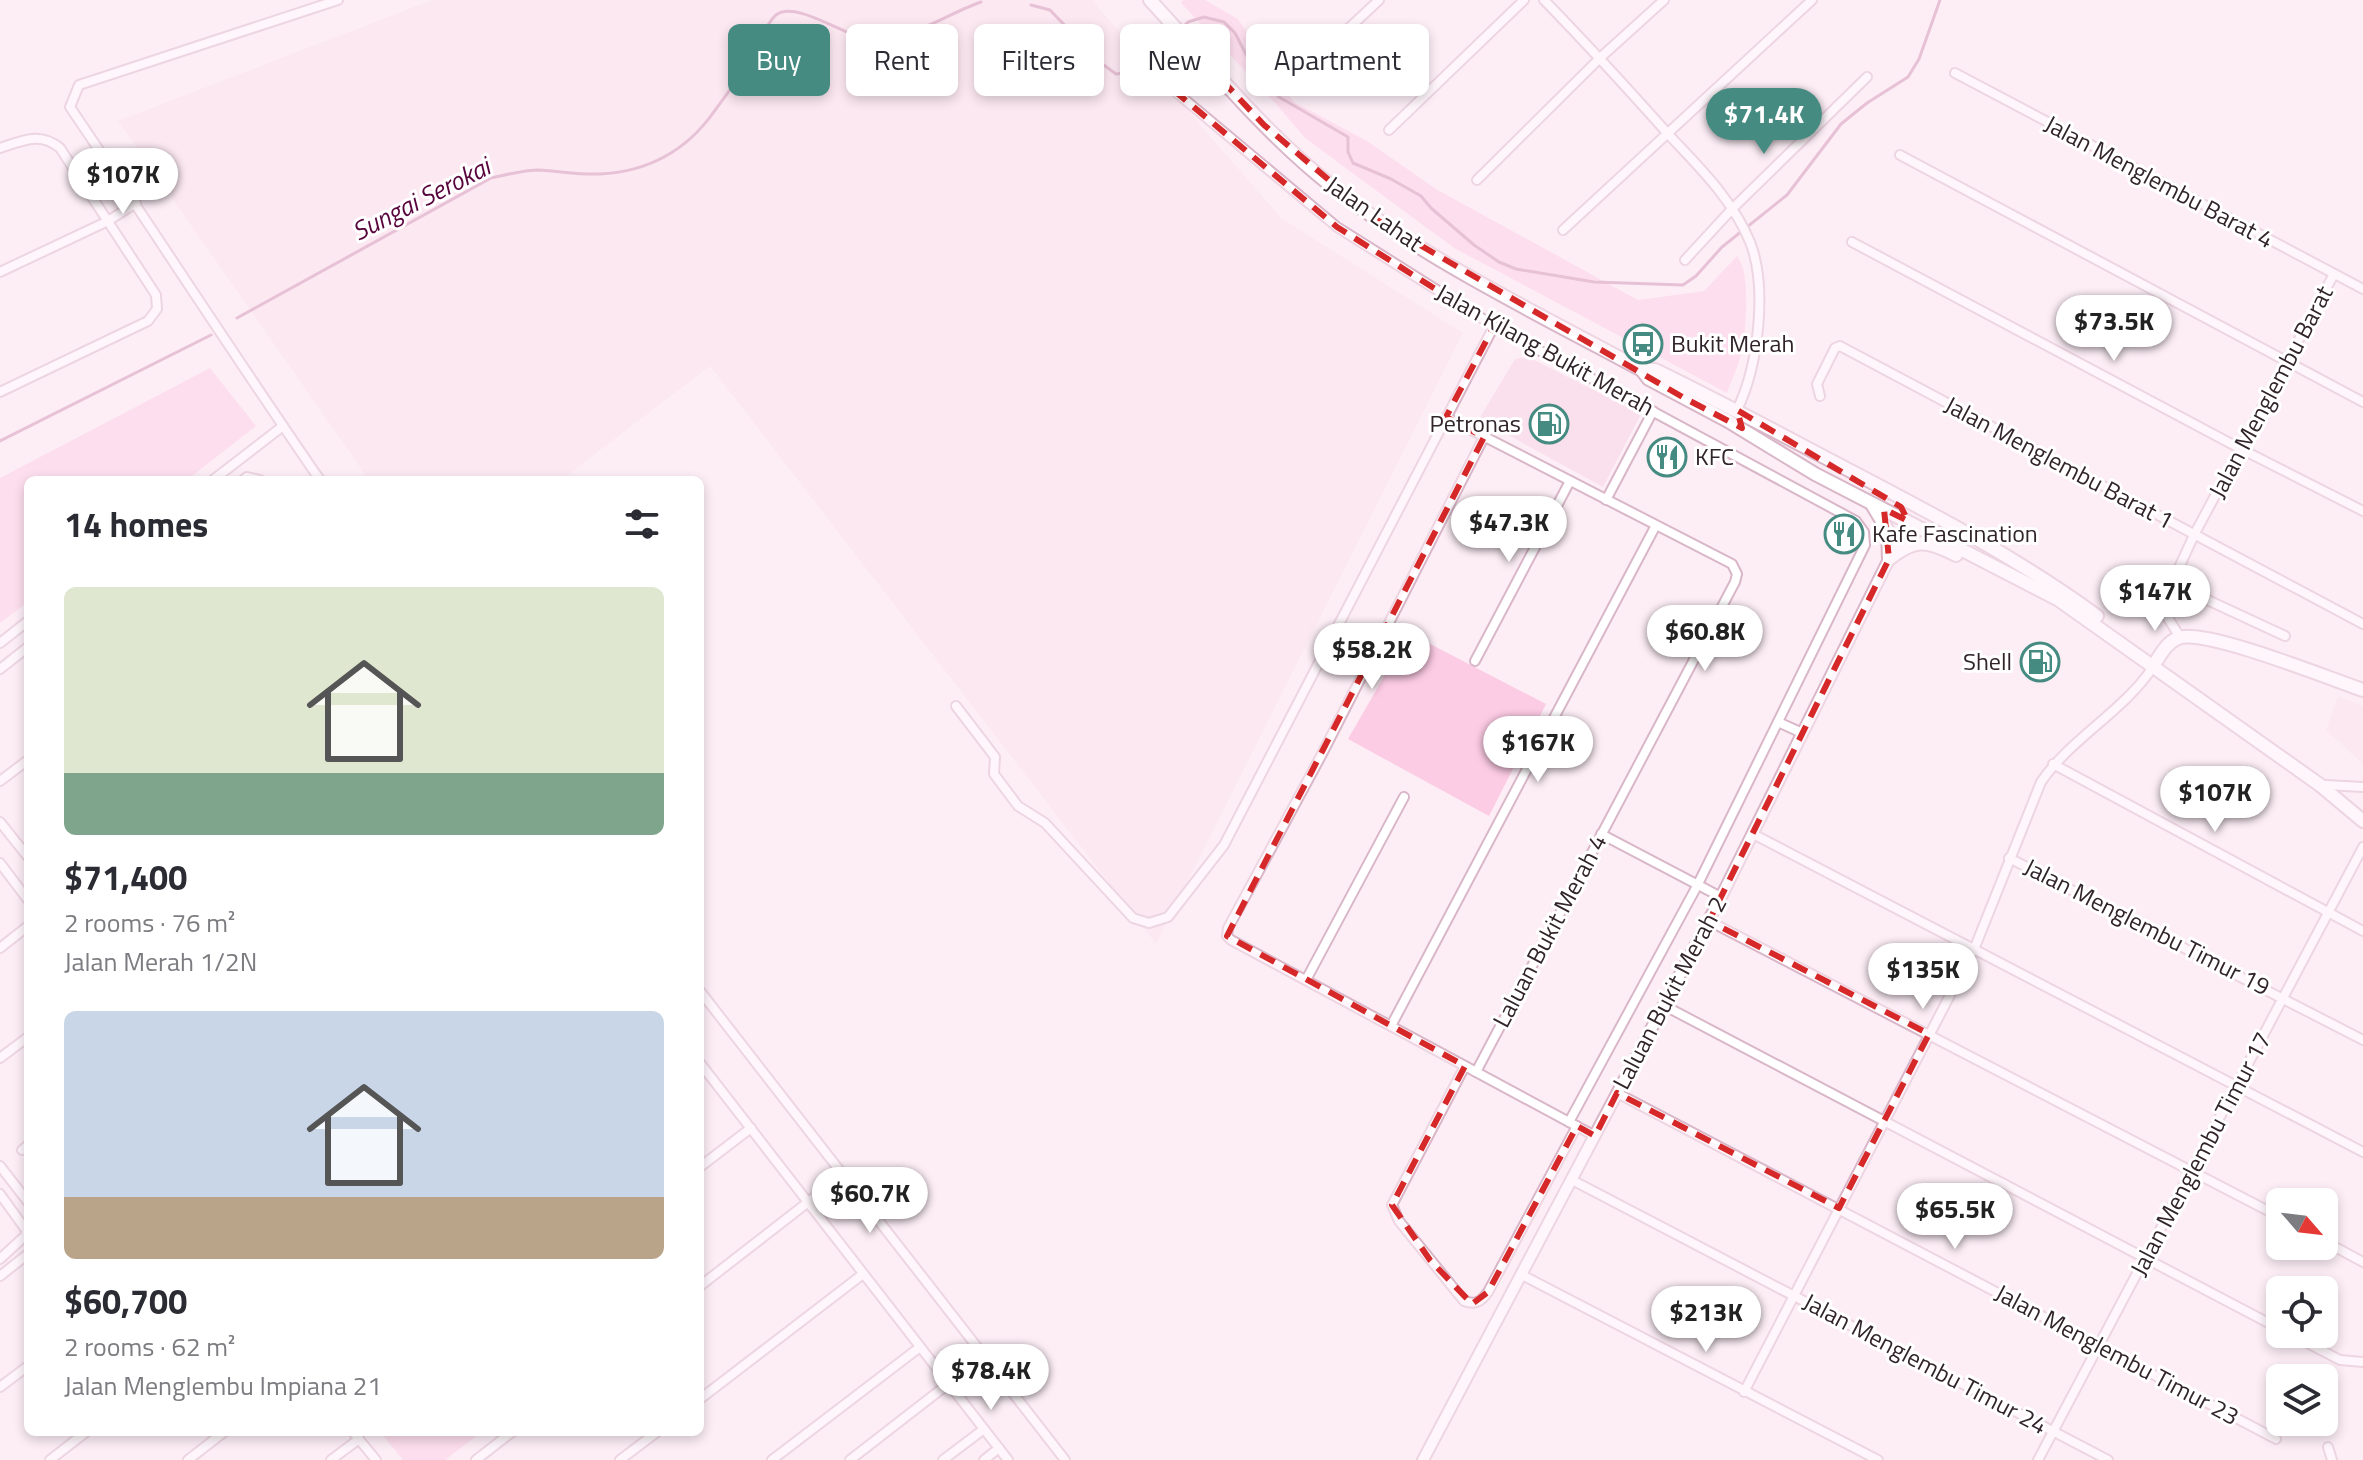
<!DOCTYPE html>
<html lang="en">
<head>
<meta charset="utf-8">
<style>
	:root { --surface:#fff; --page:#f7f7f7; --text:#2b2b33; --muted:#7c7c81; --accent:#468b82 }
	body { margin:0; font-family:"Titillium Web",sans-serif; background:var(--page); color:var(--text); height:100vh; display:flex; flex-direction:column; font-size:30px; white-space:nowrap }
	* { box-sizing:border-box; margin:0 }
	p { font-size:26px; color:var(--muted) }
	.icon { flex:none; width:44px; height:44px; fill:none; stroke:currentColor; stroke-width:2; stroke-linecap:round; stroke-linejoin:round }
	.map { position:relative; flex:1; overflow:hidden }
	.side { position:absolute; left:24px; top:476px; width:680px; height:960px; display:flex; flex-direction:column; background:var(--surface); border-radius:12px; box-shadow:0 4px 12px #0003 }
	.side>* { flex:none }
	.hud { position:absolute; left:728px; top:24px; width:760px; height:72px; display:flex; gap:16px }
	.needle { width:52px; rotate:118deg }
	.fabs { position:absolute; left:2266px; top:1188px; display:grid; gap:16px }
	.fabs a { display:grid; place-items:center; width:72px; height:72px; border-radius:12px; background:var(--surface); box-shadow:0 4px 12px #0003; font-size:40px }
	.price { position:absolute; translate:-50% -68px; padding:0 18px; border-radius:28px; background:#fff; color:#222; font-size:26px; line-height:52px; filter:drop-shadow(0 2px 4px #0008) }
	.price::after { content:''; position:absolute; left:50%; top:48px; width:24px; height:18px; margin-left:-12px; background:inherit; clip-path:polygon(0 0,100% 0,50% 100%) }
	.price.active { background:var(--accent); color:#fff }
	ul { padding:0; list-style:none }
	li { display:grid; align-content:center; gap:16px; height:424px; padding:0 40px }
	li span { display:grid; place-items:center; height:248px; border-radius:12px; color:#555 }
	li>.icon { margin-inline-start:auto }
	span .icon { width:144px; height:144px; fill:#fffc; stroke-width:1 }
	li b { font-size:34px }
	h2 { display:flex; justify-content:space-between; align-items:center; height:96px; padding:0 40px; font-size:34px }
	.tag { padding:0 28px; border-radius:12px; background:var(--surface); box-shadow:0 4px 12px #0003; font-size:28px; line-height:72px }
	.tag.active { background:var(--accent); color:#fff }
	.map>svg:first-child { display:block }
</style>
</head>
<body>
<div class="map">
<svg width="2363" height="1460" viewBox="0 0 2363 1460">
	<rect width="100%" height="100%" fill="#fdeef5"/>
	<g fill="#fadfec">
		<path d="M432 0H1092L1281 218 1463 333 1156 944 710 366 561 480H369L118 121Z"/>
		<path d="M1528 357 1641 414 1603 487 1479 419 1515 359Z"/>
		<path d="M2338 696 2363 706V764L2326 730Z"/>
	</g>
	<g fill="#fccbe4">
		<path d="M1183 0H1205L1238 19 1294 102 1367 141 1436 189 1638 300 1704 291 1737 256C1751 272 1746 328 1742 350 1739 365 1732 379 1727 393L1454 248 1305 138 1276 104 1181 3Z"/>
		<path d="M210 368 256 426 187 480H28V602L0 623V478Z"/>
		<path d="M1409 633 1546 704 1489 816 1348 739Z"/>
		<path d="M380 1432H482L445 1460H403Z"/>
	</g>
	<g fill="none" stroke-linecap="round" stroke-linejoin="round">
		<g stroke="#cd89ae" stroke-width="3">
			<path d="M1031 5 1050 10 1101 63 1116 74 1132 72 1176 33"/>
			<path d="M1182 28 1188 22 1204 17 1224 22 1235 33 1252 66 1279 97 1348 137V152L1353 163 1391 179 1421 196 1431 208 1474 245 1499 262 1516 269 1594 282 1683 285 1696 276 1722 247 1787 195 1841 124 1867 103 1908 77 1919 59 1940 0"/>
			<path d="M237 318 491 178C506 175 523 170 539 170 559 171 579 175 600 174 647 172 686 151 713 113 725 97 737 80 748 63 755 51 766 23 776 15 795 0 844 35 866 39 902 46 948 13 981 2"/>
			<path d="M0 441 211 335"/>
		</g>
		<defs>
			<g id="minor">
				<path d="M1544 0C1587 44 1628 89 1669 135 1699 167 1733 200 1750 242 1768 288 1758 367 1737 410"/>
				<path d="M1316 59 1379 0"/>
				<path d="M1204 61 1177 93 1337 227 1494 326 1856 521 1864 532 1865 545 1697 886 1569 1122"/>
				<path d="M1955 73 2363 289"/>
				<path d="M1389 130 1524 0"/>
				<path d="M0 148C22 141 40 131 60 148L156 295 157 309 148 321 0 392"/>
				<path d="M1900 155 2363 402"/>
				<path d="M1477 180 1601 57 1664 0"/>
				<path d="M1563 230 1812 0"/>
				<path d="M1852 242 2241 449 2363 511"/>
				<path d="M1685 260 1732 209 1867 77"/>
				<path d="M0 272 108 221 136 203"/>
				<path d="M1820 396 1817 384 1835 348 1840 346 2363 624"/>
				<path d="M1446 417 1732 564 1737 574 1735 582 1476 1072"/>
				<path d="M1484 437 1322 754 1228 928 1227 936 1231 940 1595 1136"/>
				<path d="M213 480 283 426"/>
				<path d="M243 480 247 477 260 480"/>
				<path d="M320 480C235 357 154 231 70 107L79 85 338 0"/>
				<path d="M1606 500 1653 411"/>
				<path d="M2171 583 2285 636"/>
				<path d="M2180 637 2161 607 2194 535 2334 274"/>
				<path d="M0 643 28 621"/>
				<path d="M1475 661 1570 481"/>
				<path d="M0 669 28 647"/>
				<path d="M956 706 995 757 994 774 1018 806 1045 823 1133 918 1149 923 1168 917 1224 845 1494 326"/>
				<path d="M1778 722 1802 733"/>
				<path d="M2053 764 2363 931"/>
				<path d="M0 781 28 760"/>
				<path d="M2326 785 2363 787"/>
				<path d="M0 822 28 857"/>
				<path d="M1601 834 1721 897"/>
				<path d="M1753 834 2363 1152"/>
				<path d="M2009 858 2363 1040"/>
				<path d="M0 863 28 900"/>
				<path d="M1709 921 2280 1217"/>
				<path d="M0 948 28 926"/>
				<path d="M1306 980 1404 797"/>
				<path d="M700 991 1065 1460"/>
				<path d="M1663 1005 2280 1329"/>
				<path d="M1391 1026 1655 527"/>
				<path d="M0 1058 28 1037"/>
				<path d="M700 1063 1008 1460"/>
				<path d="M1465 1066 1392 1205 1399 1221 1464 1301C1475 1305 1481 1302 1488 1292L1577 1126"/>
				<path d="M1617 1093 2276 1439"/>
				<path d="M22 1150 28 1145"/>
				<path d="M0 1166 28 1202"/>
				<path d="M700 1167 751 1128"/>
				<path d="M1572 1180 2108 1460"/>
				<path d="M0 1194 26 1230V1235L0 1259"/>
				<path d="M2324 1241 2363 1262"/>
				<path d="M1522 1275 1878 1460"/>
				<path d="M0 1276 28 1254"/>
				<path d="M700 1286 843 1175"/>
				<path d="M2290 1334 2340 1360 2363 1362"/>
				<path d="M0 1387 28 1366"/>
				<path d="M1744 1392 1975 947 2041 782C2071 738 2123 712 2153 667"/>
				<path d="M700 1399 863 1274"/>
				<path d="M353 1432 376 1460"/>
				<path d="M2328 1447 2332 1460"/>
				<path d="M50 1460 86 1432"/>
				<path d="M188 1460 224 1432"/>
				<path d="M331 1460 359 1439"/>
				<path d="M476 1460 512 1432"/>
				<path d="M620 1460 657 1432"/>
				<path d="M772 1460 920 1347"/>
				<path d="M850 1460 948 1384"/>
				<path d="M943 1460 984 1429"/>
				<path d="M984 1460 999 1448"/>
				<path d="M2038 1460 2363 847"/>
			</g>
			<path id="tertiary" d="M1423 1460 1721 897 1908 521"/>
			<path id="secondary" d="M2157 660C2162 652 2168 642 2178 638 2205 628 2330 679 2363 690"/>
			<g id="primary">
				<path d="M1150 0C1209 64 1264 133 1333 187 1427 261 1537 313 1642 370L1649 379 1728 421 1815 474 2059 600 2320 785 2363 821"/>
				<path d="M1642 370H1655C1719 401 1782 435 1845 468 1931 513 2018 558 2097 616"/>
				<path d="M1873 506 1888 531 1889 559"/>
				<path d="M1889 559C1915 538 1927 540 1956 555"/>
			</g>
		</defs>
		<use href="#minor" stroke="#d9b6c8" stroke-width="12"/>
		<use href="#tertiary" stroke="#d9b6c8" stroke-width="14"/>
		<use href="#secondary" stroke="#d9b6c8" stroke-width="16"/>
		<use href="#primary" stroke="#d9b6c8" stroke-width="16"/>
		<use href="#minor" stroke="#fff" stroke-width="8"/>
		<use href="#tertiary" stroke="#fff" stroke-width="10"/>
		<use href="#secondary" stroke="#fff" stroke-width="12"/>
		<use href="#primary" stroke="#fff" stroke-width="12"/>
	</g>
	<path d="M0 0H2363V1460H0ZM1204 61 1264 125 1375 219 1686 399 1742 428 1737 410 1901 507 1908 521 1884 509 1889 559 1709 921 1929 1034 1839 1208 1617 1093 1595 1136 1577 1126 1488 1292 1472 1304 1430 1260 1392 1205 1465 1066 1227 936 1484 437 1446 417 1494 326 1337 227 1177 93Z" fill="#fdeef5" fill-opacity=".55" fill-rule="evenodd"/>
	<path fill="none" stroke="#d62828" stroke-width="6" stroke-dasharray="16 10" stroke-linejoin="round" d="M1204 61 1264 125 1375 219 1686 399 1742 428 1737 410 1901 507 1908 521 1884 509 1889 559 1709 921 1929 1034 1839 1208 1617 1093 1595 1136 1577 1126 1488 1292 1472 1304 1430 1260 1392 1205 1465 1066 1227 936 1484 437 1446 417 1494 326 1337 227 1177 93Z"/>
	<defs>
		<symbol id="bus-ring" viewBox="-11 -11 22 22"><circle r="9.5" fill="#fff" stroke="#468b82" stroke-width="1.5"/><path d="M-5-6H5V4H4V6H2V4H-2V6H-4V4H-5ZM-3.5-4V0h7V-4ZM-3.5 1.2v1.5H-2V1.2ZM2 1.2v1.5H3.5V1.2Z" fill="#468b82"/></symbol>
		<symbol id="fuel-ring" viewBox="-11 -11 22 22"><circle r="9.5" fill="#fff" stroke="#468b82" stroke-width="1.5"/><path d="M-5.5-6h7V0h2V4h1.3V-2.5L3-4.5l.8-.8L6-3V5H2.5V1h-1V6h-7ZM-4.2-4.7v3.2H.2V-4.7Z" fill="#468b82"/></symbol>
		<symbol id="restaurant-ring" viewBox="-11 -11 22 22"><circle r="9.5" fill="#fff" stroke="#468b82" stroke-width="1.5"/><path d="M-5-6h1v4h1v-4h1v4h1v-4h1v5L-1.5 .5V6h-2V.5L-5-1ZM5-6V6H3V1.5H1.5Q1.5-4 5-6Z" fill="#468b82"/></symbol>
	</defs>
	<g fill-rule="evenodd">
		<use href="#bus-ring" x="1621" y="322" width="44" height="44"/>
		<use href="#fuel-ring" x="1527" y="402" width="44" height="44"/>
		<use href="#restaurant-ring" x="1645" y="435" width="44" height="44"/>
		<use href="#restaurant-ring" x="1822" y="512" width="44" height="44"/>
		<use href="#fuel-ring" x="2018" y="640" width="44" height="44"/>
	</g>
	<g text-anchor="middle" stroke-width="6" stroke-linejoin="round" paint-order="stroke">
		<g font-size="24" fill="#31242a" stroke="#fff">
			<text transform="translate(2159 182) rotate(28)" y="8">Jalan Menglembu Barat 4</text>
			<text transform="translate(1374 214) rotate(35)" y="8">Jalan Lahat</text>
			<text transform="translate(1545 350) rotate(29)" y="8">Jalan Kilang Bukit Merah</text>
			<text transform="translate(2271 392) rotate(-62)" y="8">Jalan Menglembu Barat</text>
			<text transform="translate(2059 463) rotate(28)" y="8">Jalan Menglembu Barat 1</text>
			<text transform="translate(2147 927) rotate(27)" y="8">Jalan Menglembu Timur 19</text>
			<text transform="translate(1550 931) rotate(-62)" y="8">Laluan Bukit Merah 4</text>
			<text transform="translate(1670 993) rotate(-62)" y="8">Laluan Bukit Merah 2</text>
			<text transform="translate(2201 1154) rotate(-62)" y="8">Jalan Menglembu Timur 17</text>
			<text transform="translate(2117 1355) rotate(28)" y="8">Jalan Menglembu Timur 23</text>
			<text transform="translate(1925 1364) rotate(28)" y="8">Jalan Menglembu Timur 24</text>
		</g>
		<g font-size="24" fill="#31242a" stroke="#fff" text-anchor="start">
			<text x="1671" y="352">Bukit Merah</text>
			<text x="1521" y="432" text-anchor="end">Petronas</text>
			<text x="1695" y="465">KFC</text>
			<text x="1872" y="542">Kafe Fascination</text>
			<text x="2012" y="670" text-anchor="end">Shell</text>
		</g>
		<g font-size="26" font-style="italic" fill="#57043c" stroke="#fff">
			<text transform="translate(421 199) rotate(-27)" y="9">Sungai Serokai</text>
		</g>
	</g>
</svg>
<div class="fabs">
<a><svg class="needle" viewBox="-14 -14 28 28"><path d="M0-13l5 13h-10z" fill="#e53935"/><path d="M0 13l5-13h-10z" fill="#7c7c81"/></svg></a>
<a><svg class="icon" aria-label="locate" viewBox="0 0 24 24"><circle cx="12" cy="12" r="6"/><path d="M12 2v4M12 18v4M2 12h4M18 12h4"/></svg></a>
<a><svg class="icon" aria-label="layers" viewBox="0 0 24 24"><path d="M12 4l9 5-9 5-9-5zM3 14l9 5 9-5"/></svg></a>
</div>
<b class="price active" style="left:1764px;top:156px">$71.4K</b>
<b class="price" style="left:123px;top:216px">$107K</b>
<b class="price" style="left:2114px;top:363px">$73.5K</b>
<b class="price" style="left:1509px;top:564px">$47.3K</b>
<b class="price" style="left:2155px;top:633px">$147K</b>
<b class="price" style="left:1705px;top:673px">$60.8K</b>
<b class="price" style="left:1372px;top:691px">$58.2K</b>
<b class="price" style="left:1538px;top:784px">$167K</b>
<b class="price" style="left:2215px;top:834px">$107K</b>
<b class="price" style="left:1923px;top:1011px">$135K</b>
<b class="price" style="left:870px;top:1235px">$60.7K</b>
<b class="price" style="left:1955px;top:1251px">$65.5K</b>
<b class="price" style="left:1706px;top:1354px">$213K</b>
<b class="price" style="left:991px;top:1412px">$78.4K</b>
<div class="hud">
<a class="tag active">Buy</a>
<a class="tag">Rent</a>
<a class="tag">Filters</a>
<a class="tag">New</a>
<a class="tag">Apartment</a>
</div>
<section class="side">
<h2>14 homes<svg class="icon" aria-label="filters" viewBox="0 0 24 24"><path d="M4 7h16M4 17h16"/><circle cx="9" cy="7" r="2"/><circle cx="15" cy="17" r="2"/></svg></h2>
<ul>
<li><span style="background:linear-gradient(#dfe7d0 75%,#7fa58c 0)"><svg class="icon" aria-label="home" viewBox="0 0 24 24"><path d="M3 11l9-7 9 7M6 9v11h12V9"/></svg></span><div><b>$71,400</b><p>2 rooms · 76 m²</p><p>Jalan Merah 1/2N</p></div></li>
<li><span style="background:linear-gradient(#c9d6e8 75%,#b9a48a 0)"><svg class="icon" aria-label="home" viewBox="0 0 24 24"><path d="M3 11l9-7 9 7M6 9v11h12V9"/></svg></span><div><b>$60,700</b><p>2 rooms · 62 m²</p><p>Jalan Menglembu Impiana 21</p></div></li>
</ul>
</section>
</div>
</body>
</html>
